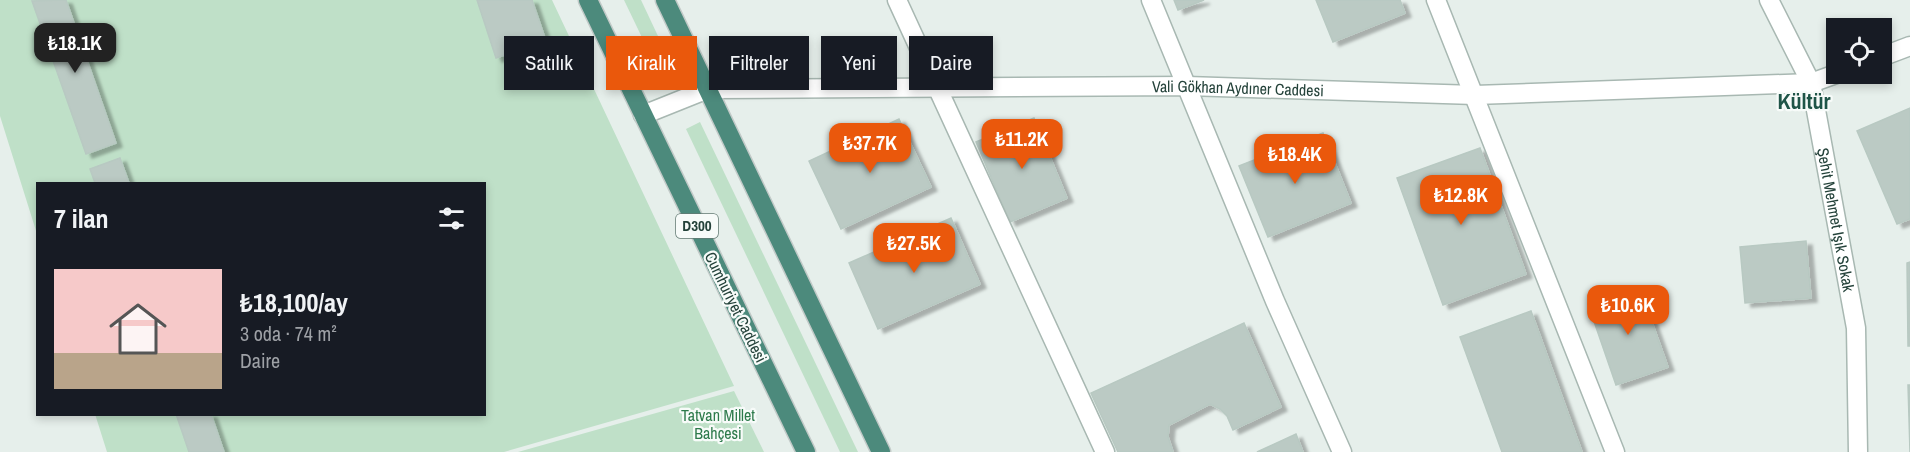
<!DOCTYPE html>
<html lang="tr">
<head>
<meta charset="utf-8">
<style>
	:root { --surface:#171b24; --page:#20242c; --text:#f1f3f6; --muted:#9ea1a6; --line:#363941; --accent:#ea580c }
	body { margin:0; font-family:"Archivo Narrow",sans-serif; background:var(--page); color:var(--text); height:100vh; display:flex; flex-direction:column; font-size:22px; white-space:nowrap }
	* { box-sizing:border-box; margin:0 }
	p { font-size:20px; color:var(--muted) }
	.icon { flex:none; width:33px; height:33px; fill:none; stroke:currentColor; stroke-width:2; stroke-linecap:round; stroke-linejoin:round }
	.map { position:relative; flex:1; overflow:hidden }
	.panel { position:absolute; left:36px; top:182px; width:450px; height:234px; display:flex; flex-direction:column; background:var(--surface); border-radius:0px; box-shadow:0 3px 9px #0003 }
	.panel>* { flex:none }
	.banner { position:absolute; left:504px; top:36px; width:570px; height:54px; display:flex; gap:12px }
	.controls { position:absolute; left:1826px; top:18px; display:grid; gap:12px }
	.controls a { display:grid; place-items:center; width:66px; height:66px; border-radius:0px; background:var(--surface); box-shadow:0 3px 9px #0003; font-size:30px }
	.price { position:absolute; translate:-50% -51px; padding:0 14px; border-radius:12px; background:var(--accent); color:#fff; font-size:20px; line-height:39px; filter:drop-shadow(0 2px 3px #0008) }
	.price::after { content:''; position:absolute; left:50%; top:36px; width:18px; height:14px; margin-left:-9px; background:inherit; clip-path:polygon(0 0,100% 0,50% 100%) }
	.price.active { background:#222; color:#fff }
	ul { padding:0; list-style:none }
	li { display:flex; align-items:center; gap:18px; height:150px; padding:0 18px }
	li+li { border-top:2px solid var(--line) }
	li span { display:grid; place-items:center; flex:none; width:168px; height:120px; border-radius:0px; color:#555 }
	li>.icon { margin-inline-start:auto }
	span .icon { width:72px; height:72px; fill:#fffc; stroke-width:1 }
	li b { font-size:26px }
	h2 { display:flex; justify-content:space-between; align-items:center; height:72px; padding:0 18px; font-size:26px }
	.pill { padding:0 21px; border-radius:0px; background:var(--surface); box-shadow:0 3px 9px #0003; font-size:21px; line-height:54px }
	.pill.active { background:var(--accent); color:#fff }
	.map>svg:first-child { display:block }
</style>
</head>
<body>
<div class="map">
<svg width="1910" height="452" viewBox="0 0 1910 452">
	<defs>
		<filter id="shadow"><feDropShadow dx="6" dy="4" stdDeviation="1.5" flood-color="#0004"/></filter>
	</defs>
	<rect width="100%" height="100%" fill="#e6efeb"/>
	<g fill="#bfe0c8">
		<path d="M0 0H552L734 386 504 452H107L95 414H484V183H38L37 234 0 116Z"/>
		<path d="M624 0H641L674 70 660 75Z"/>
		<path d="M700 122 858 452H840L686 129Z"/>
		<path d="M734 391 764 452H518Z"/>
	</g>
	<g fill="#bbcac4" stroke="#b8c9c2" stroke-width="1.5" filter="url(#shadow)">
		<path d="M66 0 116 143 86 154 32 1Z"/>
		<path d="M477 0H532L546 41 496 58Z"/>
		<path d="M1174 0H1204L1178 10Z"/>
		<path d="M1316 0H1400L1405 13 1333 42Z"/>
		<path d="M554 49 563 74 542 81 534 55Z"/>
		<path d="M1910 108V219L1897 224 1857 131Z"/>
		<path d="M1034 118 1067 198 1010 222 976 142Z"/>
		<path d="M899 119 931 187 841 229 809 161Z"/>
		<path d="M1323 133 1351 203 1268 237 1239 166Z"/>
		<path d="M1480 148 1526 274 1443 305 1397 178Z"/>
		<path d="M120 158 129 183H95L90 169Z"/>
		<path d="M951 218 980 284 878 329 849 263Z"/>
		<path d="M1806 241 1811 298 1745 303 1740 247Z"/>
		<path d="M1910 262V346H1908L1907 263Z"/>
		<path d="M1639 286 1668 367 1616 385 1588 304Z"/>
		<path d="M1531 311 1582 452H1502L1460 337Z"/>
		<path d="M1244 323 1281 407 1233 430 1227 416 1220 409 1210 404 1169 425 1168 437 1173 452H1118L1091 393Z"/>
		<path d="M1908 385H1910V452Z"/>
		<path d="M176 414H211L224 452H189Z"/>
		<path d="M1296 434 1303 452H1257Z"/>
	</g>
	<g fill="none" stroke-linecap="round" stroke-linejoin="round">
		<defs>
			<g id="minor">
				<path d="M897 0 1105 452"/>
				<path d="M1151 0 1275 301 1342 452"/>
				<path d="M1436 0 1615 452"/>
				<path id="s1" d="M1769 0 1811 83 1856 328 1858 452"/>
			</g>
			<g id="tertiary">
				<path d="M1881 57 1910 46"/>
				<path id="s2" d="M643 115 708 89 1187 86 1475 95 1811 83 1836 74"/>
			</g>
			<g id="trunk">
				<path d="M588 0 806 452"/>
				<path d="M665 0 881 452"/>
			</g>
		</defs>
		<use href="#minor" stroke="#a8b8b2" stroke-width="21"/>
		<use href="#tertiary" stroke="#a8b8b2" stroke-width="21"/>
		<use href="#trunk" stroke="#c2cac8" stroke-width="21"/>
		<use href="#minor" stroke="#fff" stroke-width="18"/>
		<use href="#tertiary" stroke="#fff" stroke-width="18"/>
		<use href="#trunk" stroke="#4c8a7c" stroke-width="18"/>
	</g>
	<g text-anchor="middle" stroke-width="4.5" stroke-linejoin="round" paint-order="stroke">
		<rect fill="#f7fbf9" stroke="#637a73" stroke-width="1.5" x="676" y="214" width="42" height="24" rx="4.5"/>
		<g font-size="15" font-weight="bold" fill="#24423a">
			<text x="697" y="231">D300</text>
		</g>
		<g font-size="16" fill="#24423a" stroke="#f7fbf9">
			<text dy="6" stroke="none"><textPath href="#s2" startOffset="600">Vali Gökhan Aydıner Caddesi</textPath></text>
			<text dy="6" stroke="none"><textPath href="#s1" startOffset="232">Şehit Mehmet Işık Sokak</textPath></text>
			<text transform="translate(736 307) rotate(64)" y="6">Cumhuriyet Caddesi</text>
		</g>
		<g font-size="16" fill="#2d7a4b" stroke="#f7fbf9">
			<text x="718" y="421">Tatvan Millet<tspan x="718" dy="18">Bahçesi</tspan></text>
		</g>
		<g font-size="22" font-weight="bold" fill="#1f5548" stroke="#f7fbf9">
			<text x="1804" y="109">Kültür</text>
		</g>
	</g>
</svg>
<div class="controls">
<a><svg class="icon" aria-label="locate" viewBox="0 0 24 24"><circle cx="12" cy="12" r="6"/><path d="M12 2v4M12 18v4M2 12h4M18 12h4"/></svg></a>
</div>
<b class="price active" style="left:75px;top:74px">₺18.1K</b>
<b class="price" style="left:1022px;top:170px">₺11.2K</b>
<b class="price" style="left:870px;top:174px">₺37.7K</b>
<b class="price" style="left:1295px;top:185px">₺18.4K</b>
<b class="price" style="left:1461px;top:226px">₺12.8K</b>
<b class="price" style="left:914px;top:274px">₺27.5K</b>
<b class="price" style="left:1628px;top:336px">₺10.6K</b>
<div class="banner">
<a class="pill">Satılık</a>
<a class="pill active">Kiralık</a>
<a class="pill">Filtreler</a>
<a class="pill">Yeni</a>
<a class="pill">Daire</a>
</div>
<section class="panel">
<h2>7 ilan<svg class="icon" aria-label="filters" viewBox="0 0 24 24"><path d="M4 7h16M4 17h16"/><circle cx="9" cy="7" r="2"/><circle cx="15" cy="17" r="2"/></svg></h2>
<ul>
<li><span style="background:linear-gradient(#f6c9c9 70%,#b9a48a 0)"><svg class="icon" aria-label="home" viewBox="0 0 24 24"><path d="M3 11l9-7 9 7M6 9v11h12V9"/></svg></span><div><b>₺18,100/ay</b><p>3 oda · 74 m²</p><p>Daire</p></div></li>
</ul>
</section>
</div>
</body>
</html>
